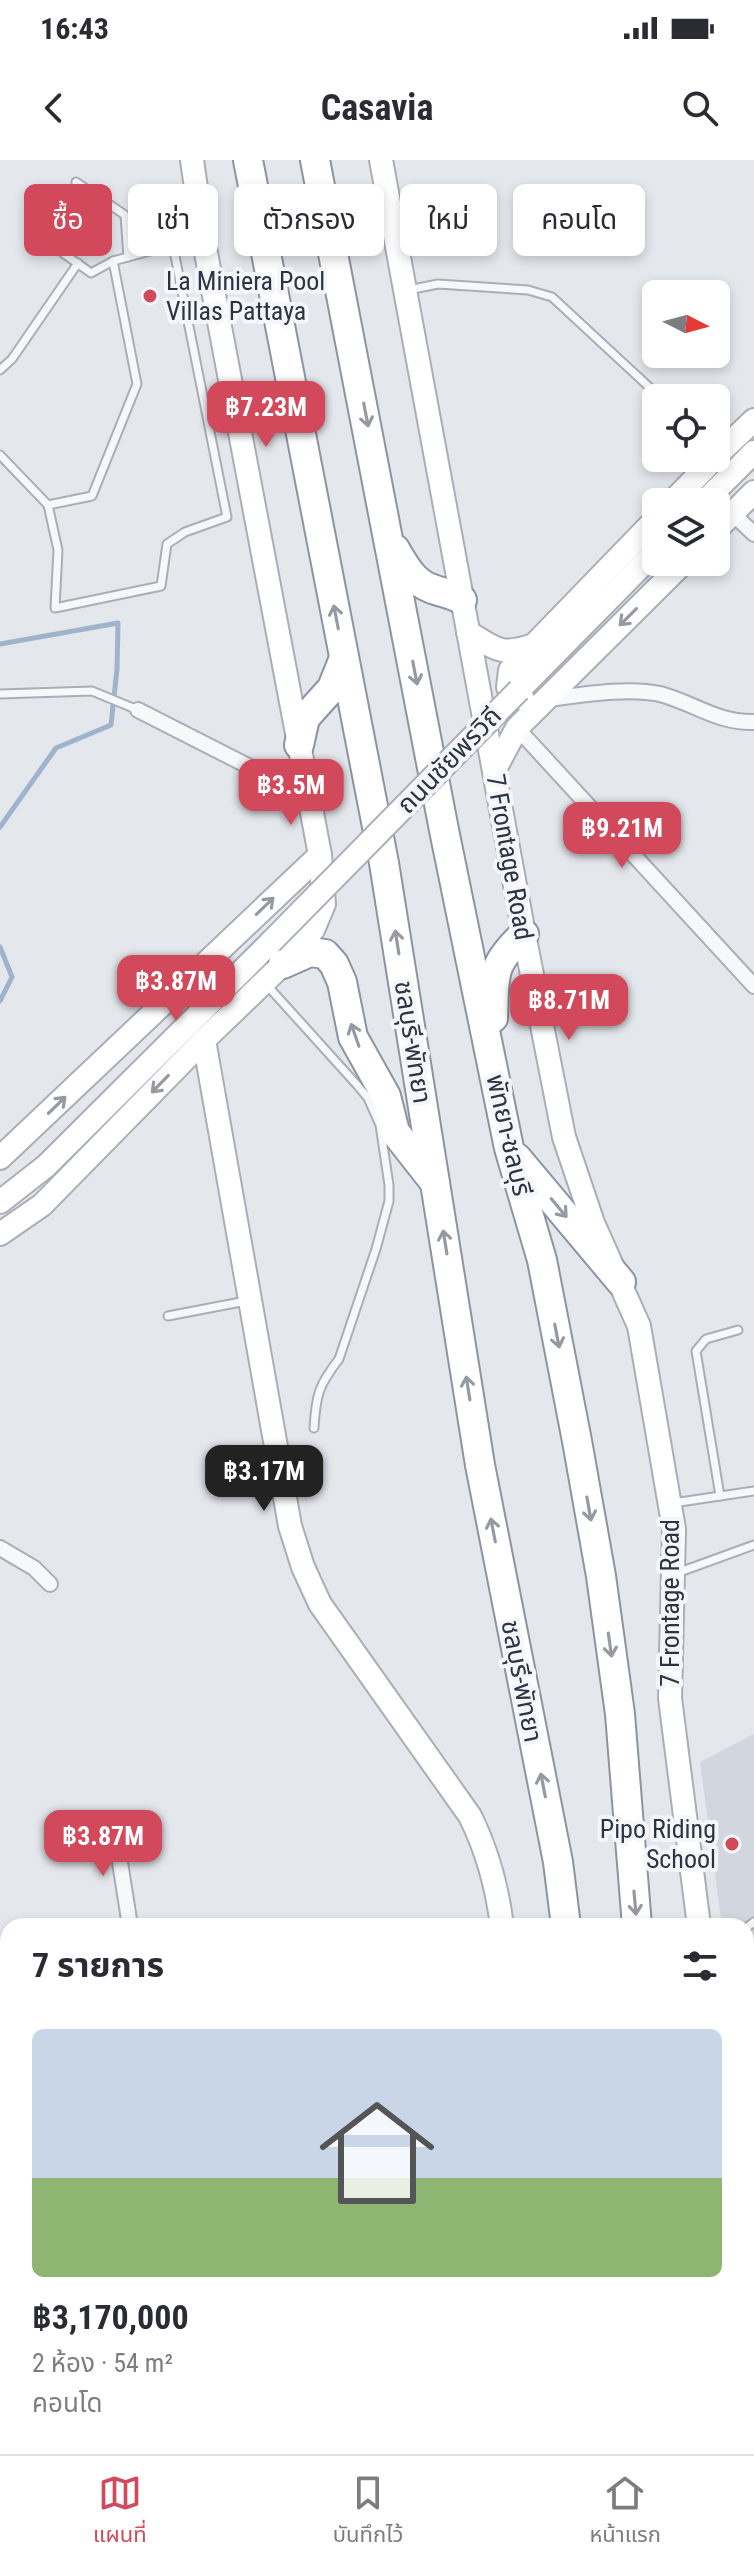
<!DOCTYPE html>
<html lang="th">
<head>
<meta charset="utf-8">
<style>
	:root { --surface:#fff; --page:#f7f7f7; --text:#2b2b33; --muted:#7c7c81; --line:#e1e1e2; --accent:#d1495b }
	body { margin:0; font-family:"Roboto Condensed","Noto Sans Thai",sans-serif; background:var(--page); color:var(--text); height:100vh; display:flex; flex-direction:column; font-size:30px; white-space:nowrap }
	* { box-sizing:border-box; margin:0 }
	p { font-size:26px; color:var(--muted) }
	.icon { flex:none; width:44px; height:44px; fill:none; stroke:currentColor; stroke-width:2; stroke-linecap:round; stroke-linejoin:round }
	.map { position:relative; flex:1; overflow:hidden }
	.sheet { position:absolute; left:0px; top:1758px; width:754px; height:536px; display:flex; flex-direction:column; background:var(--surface); border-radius:24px 24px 0 0; box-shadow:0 4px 12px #0003 }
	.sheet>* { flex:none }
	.banner { position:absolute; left:24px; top:24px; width:706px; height:72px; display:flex; gap:16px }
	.needle { width:52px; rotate:96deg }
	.tools { position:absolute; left:642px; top:120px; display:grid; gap:16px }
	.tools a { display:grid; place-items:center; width:88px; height:88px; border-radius:12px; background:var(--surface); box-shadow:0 4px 12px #0003; font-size:40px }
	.price { position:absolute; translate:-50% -68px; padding:0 18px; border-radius:16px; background:var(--accent); color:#fff; font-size:26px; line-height:52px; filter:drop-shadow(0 2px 4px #0008) }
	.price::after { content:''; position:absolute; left:50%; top:48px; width:24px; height:18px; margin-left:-12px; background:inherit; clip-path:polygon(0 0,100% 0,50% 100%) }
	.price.active { background:#222; color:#fff }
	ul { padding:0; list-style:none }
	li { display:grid; align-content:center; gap:16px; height:424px; padding:0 32px }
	li span { display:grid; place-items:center; height:248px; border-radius:12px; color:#555 }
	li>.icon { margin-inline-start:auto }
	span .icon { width:144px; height:144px; fill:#fffc; stroke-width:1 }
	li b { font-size:34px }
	h2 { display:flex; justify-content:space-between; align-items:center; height:96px; padding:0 32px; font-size:34px }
	.chip { padding:0 28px; border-radius:12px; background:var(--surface); box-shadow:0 4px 12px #0003; font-size:28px; line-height:72px }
	.chip.active { background:var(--accent); color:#fff }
	.status { display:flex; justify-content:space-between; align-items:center; height:56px; padding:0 40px; background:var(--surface); direction:ltr }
	.status svg { height:22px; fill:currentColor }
	header { display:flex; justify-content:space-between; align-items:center; height:104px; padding:0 32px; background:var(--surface); font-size:36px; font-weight:700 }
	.menu { display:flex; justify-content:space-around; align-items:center; height:112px; border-top:2px solid var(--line); background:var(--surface); font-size:22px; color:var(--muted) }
	.menu a { display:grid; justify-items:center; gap:4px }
	.menu .active { color:var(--accent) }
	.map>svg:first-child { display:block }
</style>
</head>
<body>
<div class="status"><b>16:43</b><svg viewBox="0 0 49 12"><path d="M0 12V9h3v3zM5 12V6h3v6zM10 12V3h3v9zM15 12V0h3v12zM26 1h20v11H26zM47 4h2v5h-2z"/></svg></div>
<header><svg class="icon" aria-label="back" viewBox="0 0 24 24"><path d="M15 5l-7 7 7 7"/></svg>Casavia<svg class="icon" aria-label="search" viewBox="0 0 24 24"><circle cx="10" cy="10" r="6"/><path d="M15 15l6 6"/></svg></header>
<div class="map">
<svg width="754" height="2294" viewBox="0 0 754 2294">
	<rect width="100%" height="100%" fill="#e4e7ec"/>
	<path fill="#d2d6de" d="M754 1574V1783L746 1786V1766H722L700 1602Z"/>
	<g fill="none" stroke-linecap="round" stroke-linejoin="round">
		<g stroke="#9fb4cc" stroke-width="5">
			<path d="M0 484 118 463 117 509 111 565 56 588 0 667"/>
			<path d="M0 787 12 817 0 841"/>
		</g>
		<defs>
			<g id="lane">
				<path d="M76 22 125 55 128 97"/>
				<path d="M32 71 91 113 113 101 198 78"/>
				<path d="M408 130 438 124 528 130 552 137 661 238"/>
				<path d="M0 210 12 199 78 103"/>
				<path d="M0 295 48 345 58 390 55 448 161 426 167 384 185 372 227 357 173 86"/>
				<path d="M48 345 92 336 137 224 113 101"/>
				<path d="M0 534 92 531 138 550"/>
				<path d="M265 823 358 926 368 938 380 965 389 1025V1041L376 1089 339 1199C319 1225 316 1234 314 1268"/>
				<path d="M168 1156 246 1141"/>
				<path d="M720 1336 696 1191 706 1179 738 1170"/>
				<path d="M673 1343 754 1331"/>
				<path d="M677 1413 754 1385"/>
				<path d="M746 1768 754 1762"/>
			</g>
			<g id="street">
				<path d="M733 354 754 374"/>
				<path d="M548 539C581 535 627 527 660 534 694 543 717 563 754 562"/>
				<path d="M138 550 309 637"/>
				<path d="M517 568 754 826"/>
				<path d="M0 1388 34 1408 50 1424"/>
				<path d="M114 1664 130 1766"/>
				<path d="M746 1904 754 1906"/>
			</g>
			<g id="secondary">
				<path d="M381 0 524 774 564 977 593 1063 639 1166 674 1369 670 1538 699 1766"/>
				<path d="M716 296 754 260"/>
				<path d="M672 342 715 298"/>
				<path d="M704 342 754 292"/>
				<path d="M716 370 754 332"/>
				<path d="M468 472C497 490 501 496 534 485L656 359"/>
				<path d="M519 530 656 391"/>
				<path d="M523 539 508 527 510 510 533 486"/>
				<path d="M494 611 517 568 684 402"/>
				<path d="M204 880 290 1366 303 1407 320 1444 470 1656C488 1692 497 1726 502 1766"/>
				<path d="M0 998 320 695"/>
				<path d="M0 1042 46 1006 271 782"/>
				<path d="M0 1074 42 1045 204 880 283 804 313 770 324 744 320 695 203 77 192 0"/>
				<path d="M0 2164 8 2166"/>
				<path d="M746 2218 753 2294"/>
				<path d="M250 2286 265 2294"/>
				<path d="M560 2286V2294"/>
			</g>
			<g id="highway">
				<path d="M248 0 384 703 480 1305 558 1702 566 1766"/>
				<path d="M315 0 444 670 509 988 542 1100 577 1281 601 1416 620 1554 637 1766"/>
				<path d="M395 389C404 404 413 422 430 428 442 433 451 433 462 440"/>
				<path d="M299 585 305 558 332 528 344 498"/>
				<path d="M283 804 310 792 325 794 334 804 342 822 353 877 386 936 395 972 435 1023"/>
				<path d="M493 858C495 814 490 806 524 774"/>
				<path d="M517 998 621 1122"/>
				<path d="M624 2286 625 2294"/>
				<path d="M688 2286 689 2294"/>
			</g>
		</defs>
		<use href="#lane" stroke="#a9aeb7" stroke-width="11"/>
		<use href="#street" stroke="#a9aeb7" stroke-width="18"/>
		<use href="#secondary" stroke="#a9aeb7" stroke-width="26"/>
		<use href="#highway" stroke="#8b94a3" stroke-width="32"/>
		<use href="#lane" stroke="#f7f8fa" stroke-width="7"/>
		<use href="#street" stroke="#f7f8fa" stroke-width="14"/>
		<use href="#secondary" stroke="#fff" stroke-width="22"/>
		<use href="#highway" stroke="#fff" stroke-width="28"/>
		<defs>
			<path id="secondary-bridge" d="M271 782 519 530"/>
		</defs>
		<use href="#secondary-bridge" stroke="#a9aeb7" stroke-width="26" stroke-linecap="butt"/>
		<use href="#secondary-bridge" stroke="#fff" stroke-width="22"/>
	</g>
	<defs><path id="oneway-shaft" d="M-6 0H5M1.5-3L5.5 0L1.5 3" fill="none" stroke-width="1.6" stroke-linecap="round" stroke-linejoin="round" transform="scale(2)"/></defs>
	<g stroke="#959aa2">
		<use href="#oneway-shaft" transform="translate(366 255) rotate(79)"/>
		<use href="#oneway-shaft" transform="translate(336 457) rotate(-101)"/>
		<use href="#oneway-shaft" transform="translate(628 457) rotate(135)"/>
		<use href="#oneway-shaft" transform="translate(415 513) rotate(79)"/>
		<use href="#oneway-shaft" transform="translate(265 746) rotate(-44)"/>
		<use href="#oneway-shaft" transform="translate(397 782) rotate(-99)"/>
		<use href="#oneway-shaft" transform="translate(355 875) rotate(-109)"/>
		<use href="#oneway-shaft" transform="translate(160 924) rotate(134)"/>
		<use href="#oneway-shaft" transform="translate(57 945) rotate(-44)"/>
		<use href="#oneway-shaft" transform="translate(559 1048) rotate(50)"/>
		<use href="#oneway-shaft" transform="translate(445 1082) rotate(-99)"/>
		<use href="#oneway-shaft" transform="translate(557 1176) rotate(79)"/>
		<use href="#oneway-shaft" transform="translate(468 1228) rotate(-99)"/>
		<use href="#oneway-shaft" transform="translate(589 1349) rotate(80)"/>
		<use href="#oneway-shaft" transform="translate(493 1370) rotate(-101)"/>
		<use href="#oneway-shaft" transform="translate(610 1485) rotate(82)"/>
		<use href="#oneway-shaft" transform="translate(543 1625) rotate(-101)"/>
		<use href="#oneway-shaft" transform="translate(635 1743) rotate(85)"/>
	</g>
	<g fill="#d1495b" stroke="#f4f6f9" stroke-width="3">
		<circle cx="150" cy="136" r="8"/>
		<circle cx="732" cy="1684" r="8"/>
	</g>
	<g text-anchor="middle" stroke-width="8" stroke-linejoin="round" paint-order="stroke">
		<g font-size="26" fill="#2b3445" stroke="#f4f6f9" text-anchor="start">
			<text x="166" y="130">La Miniera Pool<tspan x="166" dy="30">Villas Pattaya</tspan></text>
			<text x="716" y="1678" text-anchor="end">Pipo Riding<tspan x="716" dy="30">School</tspan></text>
		</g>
		<g font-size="26" fill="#2b3445" stroke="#f4f6f9">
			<text transform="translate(449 600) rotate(-46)" y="9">ถนนชัยพรวิถี</text>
			<text transform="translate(510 697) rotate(80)" y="9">7 Frontage Road</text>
			<text transform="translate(413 882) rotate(81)" y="9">ชลบุรี-พัทยา</text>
			<text transform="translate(509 975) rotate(77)" y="9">พัทยา-ชลบุรี</text>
			<text transform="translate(670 1443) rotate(-90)" y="9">7 Frontage Road</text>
			<text transform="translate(522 1521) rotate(79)" y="9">ชลบุรี-พัทยา</text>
		</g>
	</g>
</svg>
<div class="tools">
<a><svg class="needle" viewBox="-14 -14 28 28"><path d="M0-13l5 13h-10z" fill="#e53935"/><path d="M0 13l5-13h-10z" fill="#7c7c81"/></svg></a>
<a><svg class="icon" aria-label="locate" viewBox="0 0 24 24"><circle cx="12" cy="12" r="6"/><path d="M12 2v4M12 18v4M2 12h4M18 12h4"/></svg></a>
<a><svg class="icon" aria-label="layers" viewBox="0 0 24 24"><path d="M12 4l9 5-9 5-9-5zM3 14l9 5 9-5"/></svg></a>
</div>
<b class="price" style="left:266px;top:289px">฿7.23M</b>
<b class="price" style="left:291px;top:667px">฿3.5M</b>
<b class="price" style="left:622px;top:710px">฿9.21M</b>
<b class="price" style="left:176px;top:863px">฿3.87M</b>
<b class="price" style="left:569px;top:882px">฿8.71M</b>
<b class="price active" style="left:264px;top:1353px">฿3.17M</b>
<b class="price" style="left:103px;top:1718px">฿3.87M</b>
<div class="banner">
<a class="chip active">ซื้อ</a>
<a class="chip">เช่า</a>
<a class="chip">ตัวกรอง</a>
<a class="chip">ใหม่</a>
<a class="chip">คอนโด</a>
</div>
<section class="sheet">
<h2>7 รายการ<svg class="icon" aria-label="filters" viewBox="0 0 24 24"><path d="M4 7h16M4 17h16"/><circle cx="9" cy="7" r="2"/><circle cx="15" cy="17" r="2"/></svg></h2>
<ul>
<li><span style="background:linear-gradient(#c9d6e8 60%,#8fb573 0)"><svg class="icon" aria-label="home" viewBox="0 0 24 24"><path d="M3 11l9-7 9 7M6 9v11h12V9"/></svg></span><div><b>฿3,170,000</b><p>2 ห้อง · 54 m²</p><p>คอนโด</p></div></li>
</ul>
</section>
</div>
<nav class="menu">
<a class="active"><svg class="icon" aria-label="map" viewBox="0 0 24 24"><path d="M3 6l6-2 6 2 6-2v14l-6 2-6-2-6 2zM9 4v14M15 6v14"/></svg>แผนที่</a>
<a><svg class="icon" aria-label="saved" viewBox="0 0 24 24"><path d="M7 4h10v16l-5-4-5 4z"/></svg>บันทึกไว้</a>
<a><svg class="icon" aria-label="home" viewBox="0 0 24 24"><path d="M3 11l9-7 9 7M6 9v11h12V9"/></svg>หน้าแรก</a>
</nav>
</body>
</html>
